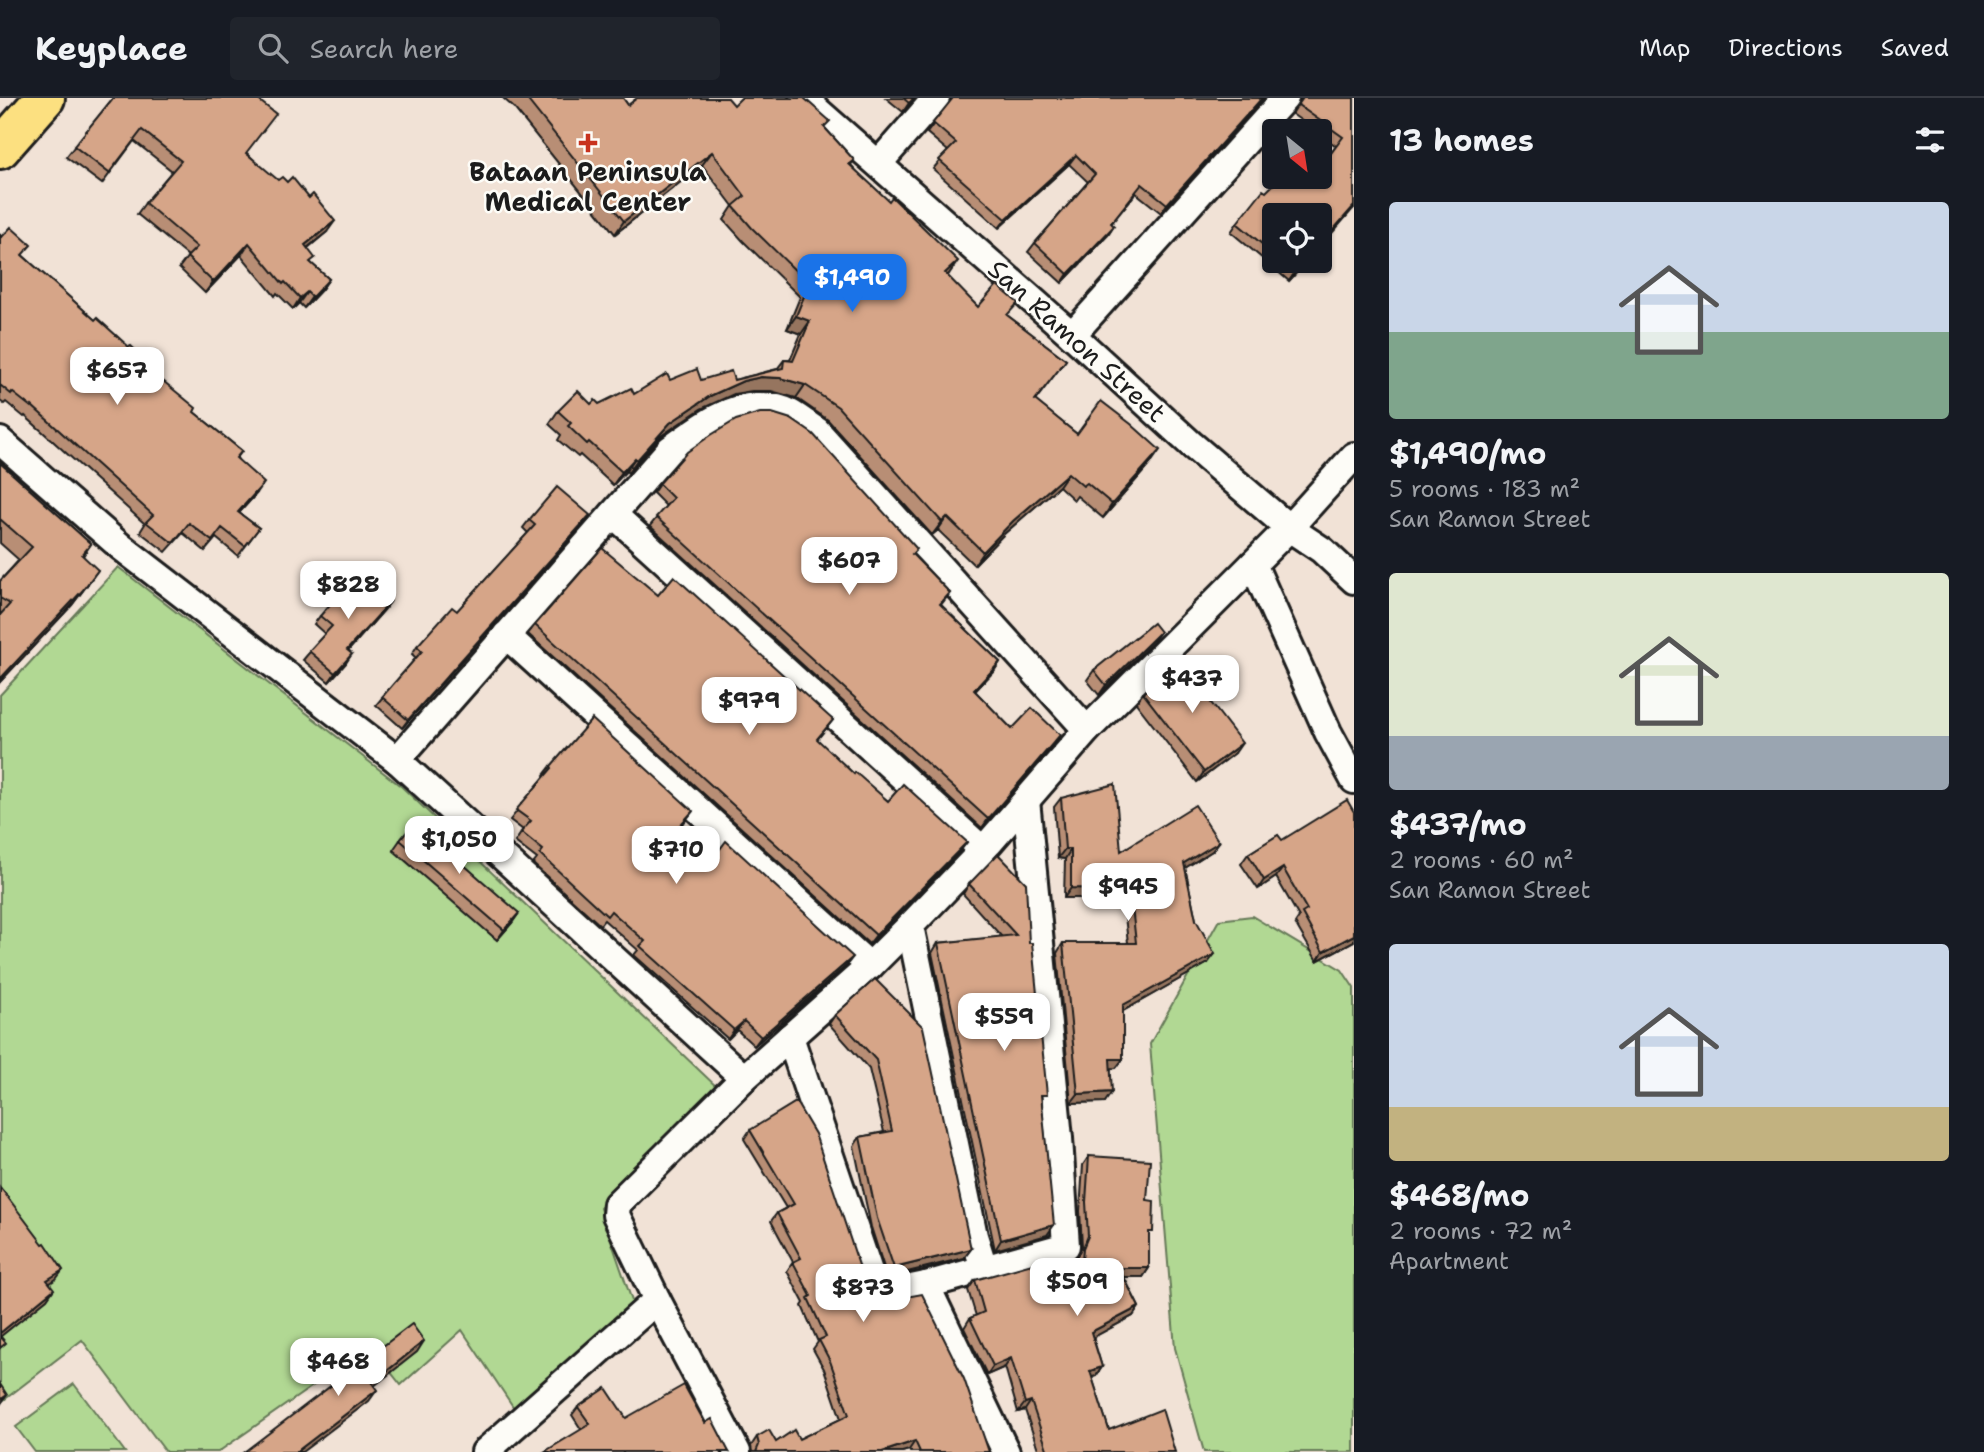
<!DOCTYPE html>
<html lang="en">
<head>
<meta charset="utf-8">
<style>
	:root { --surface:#171b24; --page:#20242c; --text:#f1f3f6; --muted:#9ea1a6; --line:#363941; --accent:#1a73e8 }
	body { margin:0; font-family:"Shantell Sans",sans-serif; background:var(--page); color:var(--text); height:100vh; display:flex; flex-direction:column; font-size:26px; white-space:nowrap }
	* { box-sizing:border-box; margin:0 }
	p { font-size:23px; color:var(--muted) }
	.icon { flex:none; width:38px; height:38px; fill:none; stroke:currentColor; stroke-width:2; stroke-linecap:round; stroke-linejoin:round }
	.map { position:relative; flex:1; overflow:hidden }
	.panel { display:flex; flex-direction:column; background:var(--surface); width:630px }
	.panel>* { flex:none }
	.needle { width:46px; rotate:150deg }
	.controls { position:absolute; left:1262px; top:21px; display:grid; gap:14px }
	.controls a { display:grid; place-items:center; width:70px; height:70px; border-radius:7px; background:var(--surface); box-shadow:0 2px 5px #0004; font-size:35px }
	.price { position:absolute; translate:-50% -60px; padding:0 16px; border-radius:14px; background:#fff; color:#222; font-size:23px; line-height:46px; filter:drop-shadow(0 2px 4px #0008) }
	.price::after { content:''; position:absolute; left:50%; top:42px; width:21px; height:16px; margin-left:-10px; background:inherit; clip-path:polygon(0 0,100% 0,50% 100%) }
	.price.active { background:var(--accent); color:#fff }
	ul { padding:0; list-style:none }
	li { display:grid; align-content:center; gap:14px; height:371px; padding:0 35px }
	li span { display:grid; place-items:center; height:217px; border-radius:7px; color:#555 }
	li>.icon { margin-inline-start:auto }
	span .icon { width:126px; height:126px; fill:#fffc; stroke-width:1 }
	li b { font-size:30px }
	h2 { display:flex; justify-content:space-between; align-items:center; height:84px; padding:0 35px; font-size:30px }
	header { display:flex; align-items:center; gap:42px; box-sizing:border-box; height:98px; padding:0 35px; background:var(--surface); border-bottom:2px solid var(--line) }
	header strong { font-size:33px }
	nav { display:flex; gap:38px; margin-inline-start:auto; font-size:24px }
	.search { width:490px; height:63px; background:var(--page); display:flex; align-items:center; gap:18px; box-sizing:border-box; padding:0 24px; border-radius:7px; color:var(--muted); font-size:26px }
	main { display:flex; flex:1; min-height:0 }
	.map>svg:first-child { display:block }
</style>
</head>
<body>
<header>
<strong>Keyplace</strong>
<div class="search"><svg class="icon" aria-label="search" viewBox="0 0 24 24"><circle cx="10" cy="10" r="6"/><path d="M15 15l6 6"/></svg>Search here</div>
<nav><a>Map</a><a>Directions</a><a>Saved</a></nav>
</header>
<main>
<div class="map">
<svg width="1354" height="1354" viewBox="0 0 1354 1354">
	<rect width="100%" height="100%" fill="#f1e2d6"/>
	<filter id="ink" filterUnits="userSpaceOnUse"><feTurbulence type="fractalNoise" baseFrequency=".0143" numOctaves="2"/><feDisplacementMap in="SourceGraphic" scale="14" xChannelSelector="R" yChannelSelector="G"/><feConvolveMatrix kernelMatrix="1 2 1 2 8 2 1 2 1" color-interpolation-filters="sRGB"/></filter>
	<g filter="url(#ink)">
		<g fill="#b1d893" stroke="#667a58" stroke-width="2">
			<path d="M118 469 402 689 720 992 600 1110 634 1209 514 1310 462 1232 401 1287 370 1248 218 1354H166L82 1242 0 1305V597Z"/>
			<path d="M1252 818 1342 872 1354 890V1354H1204L1175 1250 1150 946 1219 822Z"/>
			<path d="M74 1286 125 1354H35L16 1329Z"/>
		</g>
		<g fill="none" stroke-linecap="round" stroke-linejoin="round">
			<defs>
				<g id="minor">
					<path d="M803 0 1072 237 1192 347 1289 430 1322 452 1354 482"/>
					<path d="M879 65 936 0"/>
					<path d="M1072 237 1285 0"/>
					<path d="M0 343 120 448 397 662 744 980"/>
					<path d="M613 416 983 752"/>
					<path d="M1253 466 1328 634 1354 682"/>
					<path d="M506 537 870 868"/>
					<path d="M397 662 670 351C704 327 739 297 784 312 795 316 807 327 817 333L1087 632"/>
					<path d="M910 828 974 1138 984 1170"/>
					<path d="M790 939 877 1197 926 1187 1066 1148 1059 1040 1026 702"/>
					<path d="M926 1187 1006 1354"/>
					<path d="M485 1354 657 1202"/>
					<path d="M737 1354 657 1202 616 1117 617 1106 744 980 870 868 910 828 983 752 1087 632 1289 430 1354 358"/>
				</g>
				<path id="primary" d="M0 51 45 0"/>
			</defs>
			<use href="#minor" stroke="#1c1c1c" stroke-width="32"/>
			<use href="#primary" stroke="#1c1c1c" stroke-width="44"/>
			<use href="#minor" stroke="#fdfcf7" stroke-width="26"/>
			<use href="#primary" stroke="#fce080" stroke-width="38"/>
		</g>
		<g fill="#b88e75" stroke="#1c1c1c" stroke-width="2">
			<path d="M113 0 247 55 327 134 308 150 311 165 329 181 321 192 304 210 299 205 293 211 277 195 275 198 241 157 205 195 179 170 188 158 137 116 145 105 172 73 134 43 102 86 66 59Z"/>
			<path d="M503 0H623L628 7H734L825 30 854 62 851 67 949 176 947 178 978 209 1008 218 1066 262 1035 303 1077 336 1151 365 1103 420 1077 398 1074 402 1059 388 1004 436 974 467 938 432 932 437 828 322 796 300 771 293H752L734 296 701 311 661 338 628 375 626 373 613 387 580 357 578 359 558 342 561 337 549 326 558 313 591 306H599L634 296 670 282H734L777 271 784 262H790L801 236 787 231 800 199 743 143 724 122 733 108 702 67 615 136 514 10Z"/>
			<path d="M886 0H916L903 14Z"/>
			<path d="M951 0H1264L1161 115 1136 95 1111 126 1114 128 1108 137 1062 185 1028 154 1035 145 1088 84 1069 66 999 130 933 71 948 53 927 35 951 3Z"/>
			<path d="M1300 0H1354V110L1274 117V163H1307L1289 183 1231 134 1237 125 1266 94 1307 85 1336 48 1320 36V33H1316L1292 16 1300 3Z"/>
			<path d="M0 137 95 222 155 271 153 274 194 314 242 353 237 360 257 395 239 415 259 430 238 458 216 440 205 453 183 435 166 454 140 434 145 426 25 318 24 319 6 304 4 306 0 303Z"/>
			<path d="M0 365 91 446 83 458 88 486 72 507 0 584V483L19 462 0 445Z"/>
			<path d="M659 386 913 456 950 495 941 507 1000 564 994 573 975 593 1012 631 1060 637 1054 646 982 730 650 428 666 408 653 395Z"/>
			<path d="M529 422 584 425 402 630 376 607 416 560 412 556 417 548 457 513 528 435 523 430Z"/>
			<path d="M658 497 833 622 817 642 854 676 888 703 967 744 960 753 869 846 528 536 535 527Z"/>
			<path d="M390 504 384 512 348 553 346 565 329 584 303 562 325 536 314 526 320 518Z"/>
			<path d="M1153 544 1099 597 1087 582 1094 572Z"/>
			<path d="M1143 595H1203L1235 655 1197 684 1136 605Z"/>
			<path d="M551 668 686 722 673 737 708 767 846 868 754 948 737 932 728 941 634 857 638 852 604 822 600 827 533 766 537 761 515 744 523 732 510 722 545 678 544 677Z"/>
			<path d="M1061 700 1121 753 1219 744 1212 753 1185 770 1196 822 1208 865 1123 913V961L1116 970H1111L1105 1004 1071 1005 1057 855 1063 845H1128L1123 800H1064L1065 761 1058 760 1054 709Z"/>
			<path d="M1278 737 1354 843 1317 863 1295 825 1299 819 1276 779 1258 791 1241 766 1248 756Z"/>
			<path d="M400 742 519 815 512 825 497 842 393 752Z"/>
			<path d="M969 786 1029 845 1042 1004 1047 1137 995 1152 932 855 938 845 1002 839 963 796Z"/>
			<path d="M875 881 971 1151 964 1160 887 1179 871 1129 854 1048 860 1039 884 1034 869 971 829 926 835 917Z"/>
			<path d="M750 1032 868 1194 989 1354H910L909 1352 902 1354H752L751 1348 757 1339 776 1344 799 1341 841 1321 824 1271 813 1251 818 1244 802 1208 804 1205 787 1173 793 1164 771 1123 777 1115 786 1110 744 1041Z"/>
			<path d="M1089 1058 1147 1102 1149 1139V1170L1143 1179H1124L1139 1209 1133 1218 1093 1239 1102 1269 1096 1278 1092 1279 1109 1332 1175 1354H1039L1025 1312 1018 1314 1005 1269 987 1277 964 1230 970 1220 976 1218 968 1192 975 1182 1061 1202H1073L1076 1160 1082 1148 1080 1113 1083 1067Z"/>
			<path d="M578 1309 626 1320 705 1325 729 1354 581 1331 572 1317Z"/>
		</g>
		<g fill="#96745f" stroke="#1c1c1c" stroke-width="2">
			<path d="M914 0H916L903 14 909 5Z"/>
			<path d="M1262 0H1264L1161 115 1167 106Z"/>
			<path d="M712 54 702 67 615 136 624 123Z"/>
			<path d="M1076 57 1069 66 999 130 1006 121Z"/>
			<path d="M1354 108V110L1320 149V147Z"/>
			<path d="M335 123 327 134 297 158 305 147Z"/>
			<path d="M1114 128 1108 137 1062 185 1068 176Z"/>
			<path d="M249 145 241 157 205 195 213 184Z"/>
			<path d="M958 163 949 176 936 188 945 175Z"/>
			<path d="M1305 163H1307L1289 183 1295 174Z"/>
			<path d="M329 181 321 192 304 210 312 199Z"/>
			<path d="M307 194 299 205 293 211 300 200Z"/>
			<path d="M796 218 810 223 801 236 787 231Z"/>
			<path d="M761 279 780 280 805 287 796 300 771 293H752L734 296 701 311 661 338 628 375 637 362 670 325 710 298 743 283Z"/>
			<path d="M1160 352 1151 365 1103 420 1112 406Z"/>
			<path d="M635 360 626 373 613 387 622 374Z"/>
			<path d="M1068 375 1059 388 1004 436 974 467 983 454 1013 423Z"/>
			<path d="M264 385 257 395 231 424 238 414Z"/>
			<path d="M590 417 584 425 402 630 408 622Z"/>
			<path d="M947 419 938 432 932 437 942 424Z"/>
			<path d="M98 472 72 507 0 584V581Z"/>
			<path d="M390 504 384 512 341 561 347 552Z"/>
			<path d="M1160 534 1153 544 1099 597 1106 587Z"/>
			<path d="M352 556 346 565 329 584 335 575Z"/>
			<path d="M1000 564 994 573 968 601 974 592Z"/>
			<path d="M1060 637 1054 646 982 730 988 721Z"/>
			<path d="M1242 645 1235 655 1197 684 1204 674Z"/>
			<path d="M693 713 686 722 666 746 672 736Z"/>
			<path d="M967 744 960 753 869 846 876 837Z"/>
			<path d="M1219 744 1212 753 1177 775 1184 765Z"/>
			<path d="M1065 751H1071L1065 761 1058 760Z"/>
			<path d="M1283 770 1276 779 1258 791 1264 782Z"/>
			<path d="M1071 790 1130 791 1123 800H1064Z"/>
			<path d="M519 815 512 825 497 842 504 832Z"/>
			<path d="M1354 837V843L1317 863 1323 854Z"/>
			<path d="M1215 856 1208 865 1116 917 1123 907Z"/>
			<path d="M853 859 846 868 754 948 761 939Z"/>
			<path d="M744 923 737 932 728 941 734 932Z"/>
			<path d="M1110 961H1123L1116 970 1103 971Z"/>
			<path d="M1112 994 1105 1004 1071 1005 1078 996Z"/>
			<path d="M1054 1127 1047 1137 995 1152 1001 1142Z"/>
			<path d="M971 1151 964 1160 887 1179 894 1170Z"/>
			<path d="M1119 1170H1149L1143 1179H1112Z"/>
			<path d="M63 1172 56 1181 40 1192 47 1182Z"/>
			<path d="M54 1191 47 1201 0 1239V1235Z"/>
			<path d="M1139 1209 1133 1218 1085 1244 1091 1234Z"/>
			<path d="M424 1243 417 1254 364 1296 372 1285Z"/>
			<path d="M1011 1260 1005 1269 987 1277 993 1268Z"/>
			<path d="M1102 1269 1096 1278 1084 1282 1090 1273Z"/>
			<path d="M377 1292 369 1303 302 1354H296Z"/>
			<path d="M7 1297 0 1307V1302Z"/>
			<path d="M1031 1303 1025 1312 1018 1314 1025 1305Z"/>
			<path d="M915 1343 909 1352 902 1354H882Z"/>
		</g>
		<g fill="#d6a588" stroke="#1c1c1c" stroke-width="2">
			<path d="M113 0H256L276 16 246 55 278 82 282 79 287 84 292 79 309 100 313 96 335 123 305 147 315 160 310 164 329 181 312 199 307 194 300 200 285 184 283 186 249 145 213 184 187 159 197 149 145 105 181 63 142 32 109 75 74 48Z"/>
			<path d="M526 0H623L628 7 637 0H728L734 7 741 0H804L830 23 824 29 854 62 849 66 889 103 892 99 958 163 945 175 978 209 997 187 1018 205 1007 217 1066 262 1035 302 1077 336 1101 303 1131 326 1160 352 1112 406 1087 385 1083 388 1068 375 1013 423 983 454 947 419 942 424 838 309 805 287 780 280 761 279 743 283 710 298 670 325 637 362 635 360 622 374 589 344 587 346 568 328 571 325 558 313 578 293 591 306 595 302 599 306 631 290 634 296 667 276 670 282 697 271 701 282 731 273 734 282 783 270 784 262 793 263 810 223 796 218 809 186 752 130 733 108 745 98 712 54 624 123Z"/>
			<path d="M903 0H914L909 5Z"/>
			<path d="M953 0H1262L1167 106 1142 86 1111 125 1114 128 1068 176 1035 145 1095 76 1076 57 1006 121 939 62 956 45 933 25Z"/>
			<path d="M1303 0H1354V108L1320 147V117H1274V156L1237 125 1263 92 1266 94 1281 79H1293L1302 87 1305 83 1307 85 1312 79H1320V70L1343 39 1298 7Z"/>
			<path d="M11 129 31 147 22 157 95 222 97 220 129 249 131 248 155 271 152 274 196 310 194 314 242 353 236 360 264 385 238 414 259 430 245 448 222 430 212 443 189 425 173 445 146 424 153 417 32 308 31 309 12 294 11 296 0 287V137L2 139Z"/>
			<path d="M1282 163H1305L1295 174Z"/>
			<path d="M760 315H772L791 321 813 336 917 451 912 456 950 495 940 506 1000 564 974 592 1012 631 1032 610 1060 637 988 721 656 419 673 400 659 386 687 354 711 337 736 322Z"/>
			<path d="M0 365 91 446 82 457 98 472 82 493 0 581V517L10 506 0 500V483L32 449 0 421Z"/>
			<path d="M557 389 590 417 408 622 382 599 422 553 417 548 452 509 457 513 535 427 529 422Z"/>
			<path d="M602 450 658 497 674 478 833 622 817 641 854 676 855 674 888 703 903 686 967 744 876 837 535 527Z"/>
			<path d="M357 475 390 504 347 552 352 556 335 575 309 553 332 528 320 518Z"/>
			<path d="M1153 525 1160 534 1106 587 1094 572Z"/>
			<path d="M1180 559 1205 591 1202 593 1242 645 1204 674 1143 595Z"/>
			<path d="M592 621 693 713 672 736 708 767 726 743 853 859 761 939 744 923 734 932 640 848 645 843 611 813 607 818 540 756 543 752 521 734 531 723 516 712 552 670 551 668Z"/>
			<path d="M1115 686 1121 753 1195 707 1219 744 1184 765 1196 822 1215 856 1123 907V961H1110L1112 994 1078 996 1063 845H1136L1130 791 1071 790V751H1065L1061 700Z"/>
			<path d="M1347 702 1354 714V837L1323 854 1302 815 1307 812 1283 770 1264 782 1248 756 1278 737 1282 742Z"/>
			<path d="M415 724 519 815 504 832 400 742Z"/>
			<path d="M998 756 1026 785 1029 845H1032L1047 997H1041L1054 1127 1001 1142 938 845 1016 837 969 786Z"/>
			<path d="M875 881 923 929 971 1151 894 1170 877 1120 860 1039 892 1033 876 962 835 917Z"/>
			<path d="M796 1004 815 1036 868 1194 873 1200 879 1204 922 1196 964 1281 989 1354H920L915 1343 882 1354H756L759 1347 757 1339 769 1332 776 1344 794 1332 799 1341 849 1317 830 1263 819 1242 826 1239 808 1200 811 1198 793 1164 801 1160 777 1115 794 1106 750 1032Z"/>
			<path d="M1089 1058 1150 1062 1147 1102 1154 1103 1153 1134H1149V1170H1119L1139 1209 1091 1234 1102 1269 1090 1273 1109 1332 1162 1311 1175 1354H1048L1031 1303 1025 1305 1011 1260 993 1268 970 1220 984 1214 975 1182 1057 1159 1061 1202H1079L1083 1150 1088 1138 1086 1104Z"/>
			<path d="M0 1089 43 1146 45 1145 63 1172 47 1182 54 1191 0 1235Z"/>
			<path d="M412 1226 424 1243 372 1285 377 1292 296 1354H244Z"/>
			<path d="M0 1238 6 1245 0 1250Z"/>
			<path d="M0 1286 7 1297 0 1302Z"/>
			<path d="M684 1287 705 1325 712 1321 729 1354H544L590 1326 578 1309 606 1290 626 1320Z"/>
		</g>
	</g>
	<path fill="#c8321e" stroke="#fdfcf7" stroke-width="2.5" d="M584.5 34.5h7v7h7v7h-7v7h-7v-7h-7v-7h7z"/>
	<g text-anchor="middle" stroke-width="5" stroke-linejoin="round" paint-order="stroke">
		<g font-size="26" font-weight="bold" fill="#1c1c1c" stroke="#fdfcf7">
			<text x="588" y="83">Bataan Peninsula<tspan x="588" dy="30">Medical Center</tspan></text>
		</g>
		<g font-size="26" fill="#1c1c1c" stroke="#fdfcf7">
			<text transform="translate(1077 243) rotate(42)" y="9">San Ramon Street</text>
		</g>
	</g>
</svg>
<div class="controls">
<a><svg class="needle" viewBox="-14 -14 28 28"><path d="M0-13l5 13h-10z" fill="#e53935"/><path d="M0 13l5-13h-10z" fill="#9ea1a6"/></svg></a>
<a><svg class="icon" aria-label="locate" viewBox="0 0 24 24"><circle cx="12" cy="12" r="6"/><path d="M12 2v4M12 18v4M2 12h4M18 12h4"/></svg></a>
</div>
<b class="price active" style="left:852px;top:216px">$1,490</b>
<b class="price" style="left:117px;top:309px">$657</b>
<b class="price" style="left:849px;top:499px">$607</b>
<b class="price" style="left:348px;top:523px">$828</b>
<b class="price" style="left:1192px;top:617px">$437</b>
<b class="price" style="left:749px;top:639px">$979</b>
<b class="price" style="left:459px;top:778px">$1,050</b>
<b class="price" style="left:676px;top:788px">$710</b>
<b class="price" style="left:1128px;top:825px">$945</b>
<b class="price" style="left:1004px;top:955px">$559</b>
<b class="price" style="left:1077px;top:1220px">$509</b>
<b class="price" style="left:863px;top:1226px">$873</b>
<b class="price" style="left:338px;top:1300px">$468</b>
</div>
<section class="panel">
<h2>13 homes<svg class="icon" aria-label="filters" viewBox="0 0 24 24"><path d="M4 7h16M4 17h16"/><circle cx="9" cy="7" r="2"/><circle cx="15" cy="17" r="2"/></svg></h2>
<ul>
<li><span style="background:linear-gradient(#c9d6e8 60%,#7fa58c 0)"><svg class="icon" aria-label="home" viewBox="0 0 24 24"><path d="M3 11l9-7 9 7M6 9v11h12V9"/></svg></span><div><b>$1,490/mo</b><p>5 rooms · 183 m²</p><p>San Ramon Street</p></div></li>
<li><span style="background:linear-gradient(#dfe7d0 75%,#9aa5b1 0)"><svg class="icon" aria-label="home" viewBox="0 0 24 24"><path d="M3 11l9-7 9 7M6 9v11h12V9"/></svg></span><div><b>$437/mo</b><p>2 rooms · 60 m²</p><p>San Ramon Street</p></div></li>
<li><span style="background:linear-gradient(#c9d6e8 75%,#c2b280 0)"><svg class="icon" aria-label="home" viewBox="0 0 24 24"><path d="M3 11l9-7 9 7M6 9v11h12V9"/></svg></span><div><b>$468/mo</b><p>2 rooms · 72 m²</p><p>Apartment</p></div></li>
</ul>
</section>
</main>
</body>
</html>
